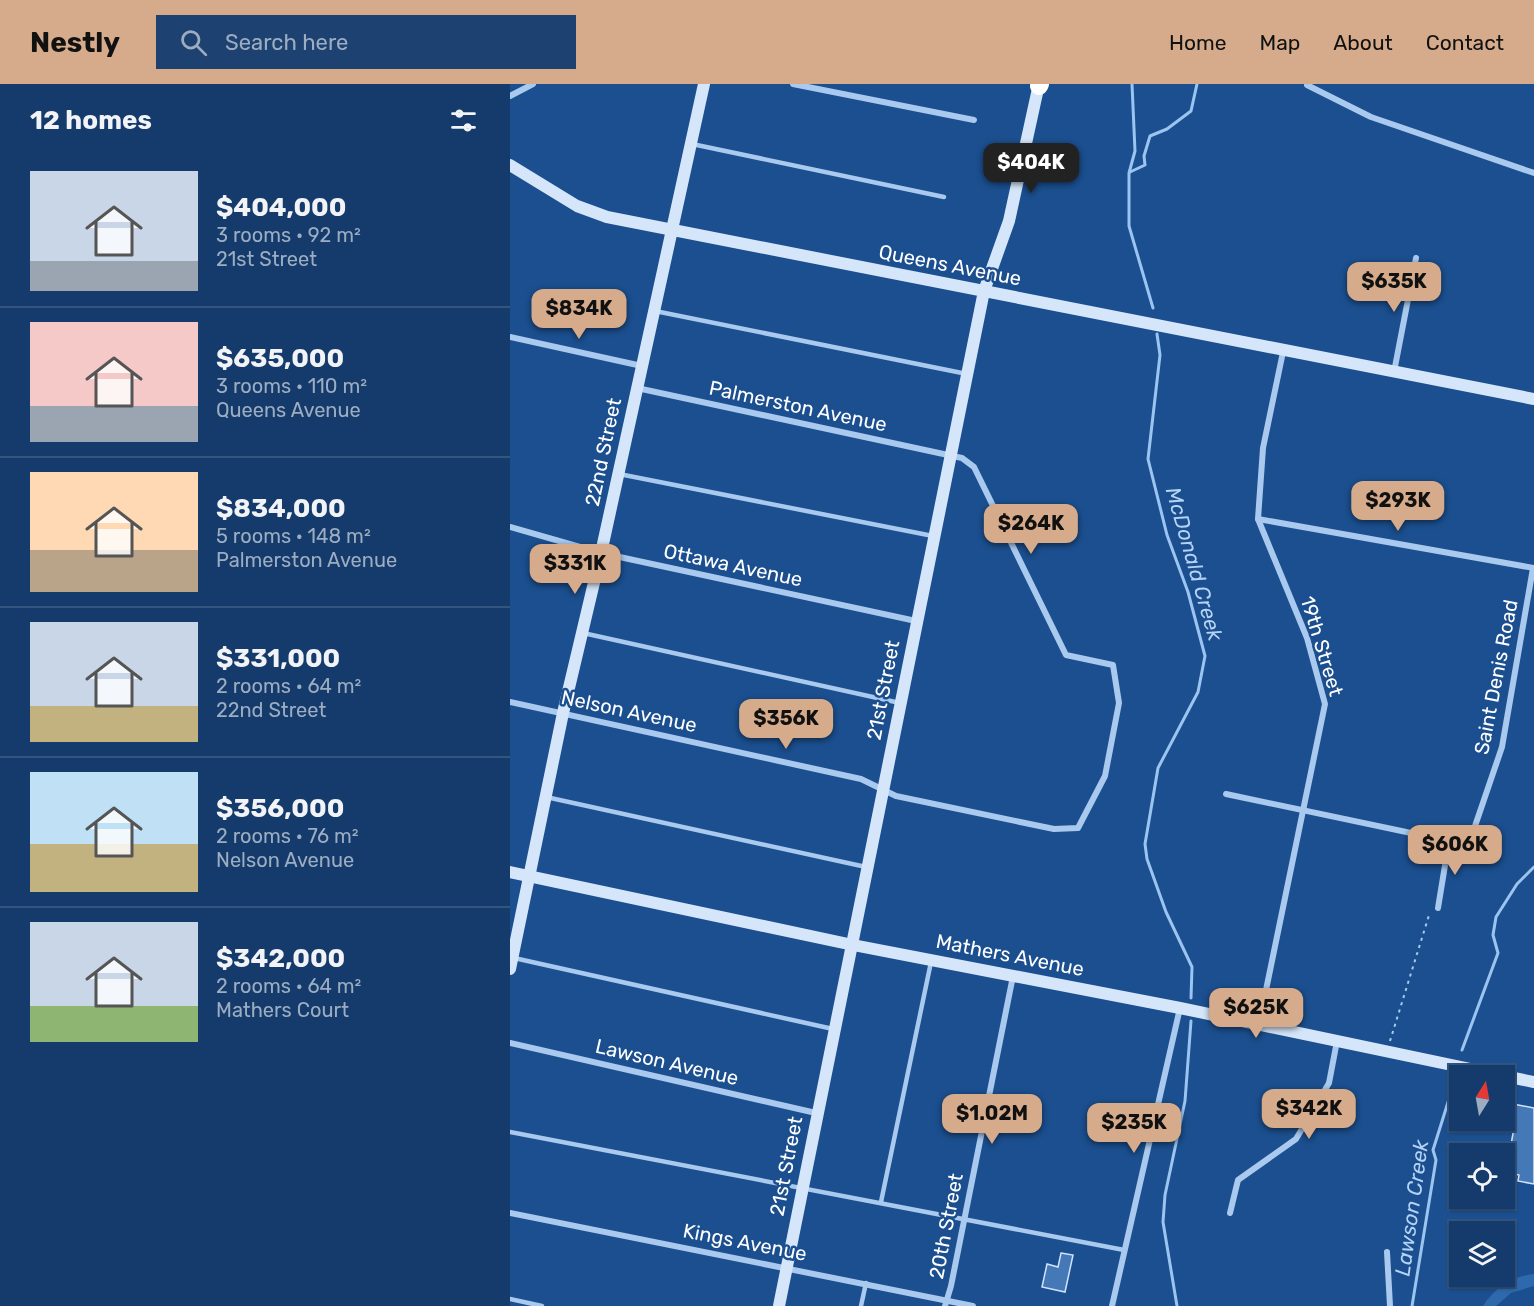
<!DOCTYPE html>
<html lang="en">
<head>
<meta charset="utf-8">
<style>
	:root { --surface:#143b6b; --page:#1d4271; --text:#f1f3f6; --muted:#9dadc1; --line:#33557e; --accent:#d6ab8b }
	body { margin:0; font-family:Rubik,sans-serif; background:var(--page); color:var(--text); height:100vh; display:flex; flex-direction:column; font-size:22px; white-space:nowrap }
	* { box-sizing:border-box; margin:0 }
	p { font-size:20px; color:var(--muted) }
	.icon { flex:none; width:33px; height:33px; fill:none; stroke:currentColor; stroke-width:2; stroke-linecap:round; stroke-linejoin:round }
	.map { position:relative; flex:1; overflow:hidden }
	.side { display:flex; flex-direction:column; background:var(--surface); width:510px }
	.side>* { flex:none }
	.needle { width:39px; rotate:11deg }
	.controls { position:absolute; left:939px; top:981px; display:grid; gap:12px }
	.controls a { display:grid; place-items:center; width:66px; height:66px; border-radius:0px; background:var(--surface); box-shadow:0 2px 4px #0004,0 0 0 2px var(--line); font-size:30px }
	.price { position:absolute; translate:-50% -51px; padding:0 14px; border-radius:12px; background:var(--accent); color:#111; font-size:20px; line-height:39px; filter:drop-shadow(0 2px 3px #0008) }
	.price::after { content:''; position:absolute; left:50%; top:36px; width:18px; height:14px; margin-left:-9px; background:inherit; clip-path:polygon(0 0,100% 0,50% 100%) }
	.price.selected { background:#222; color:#fff }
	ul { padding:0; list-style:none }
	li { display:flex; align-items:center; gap:18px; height:150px; padding:0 30px }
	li+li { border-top:2px solid var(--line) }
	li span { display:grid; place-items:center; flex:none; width:168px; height:120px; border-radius:0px; color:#555 }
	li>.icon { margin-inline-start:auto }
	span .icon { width:72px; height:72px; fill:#fffc; stroke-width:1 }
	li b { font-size:26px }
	h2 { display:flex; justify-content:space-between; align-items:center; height:72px; padding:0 30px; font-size:26px }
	header { display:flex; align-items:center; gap:36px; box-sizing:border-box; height:84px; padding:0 30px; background:var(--accent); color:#111 }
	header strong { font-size:28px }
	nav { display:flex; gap:33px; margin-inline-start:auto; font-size:21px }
	.search { width:420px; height:54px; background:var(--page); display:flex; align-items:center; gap:15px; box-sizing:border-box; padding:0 21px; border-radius:0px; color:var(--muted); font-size:22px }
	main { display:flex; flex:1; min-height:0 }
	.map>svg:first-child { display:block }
</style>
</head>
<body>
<header>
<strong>Nestly</strong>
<div class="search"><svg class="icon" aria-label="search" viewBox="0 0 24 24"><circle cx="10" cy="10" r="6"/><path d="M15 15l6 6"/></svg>Search here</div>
<nav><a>Home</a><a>Map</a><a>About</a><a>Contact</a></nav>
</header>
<main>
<section class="side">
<h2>12 homes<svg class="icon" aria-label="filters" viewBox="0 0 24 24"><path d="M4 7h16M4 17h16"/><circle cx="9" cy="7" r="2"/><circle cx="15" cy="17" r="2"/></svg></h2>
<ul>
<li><span style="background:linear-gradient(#c9d6e8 75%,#9aa5b1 0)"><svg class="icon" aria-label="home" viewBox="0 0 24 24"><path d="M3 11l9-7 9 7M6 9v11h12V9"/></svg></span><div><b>$404,000</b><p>3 rooms · 92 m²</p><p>21st Street</p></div></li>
<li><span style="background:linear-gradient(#f6c9c9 70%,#9aa5b1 0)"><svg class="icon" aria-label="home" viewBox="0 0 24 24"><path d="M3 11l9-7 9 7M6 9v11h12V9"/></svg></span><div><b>$635,000</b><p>3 rooms · 110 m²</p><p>Queens Avenue</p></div></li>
<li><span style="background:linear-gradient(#ffd9b3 65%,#b9a48a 0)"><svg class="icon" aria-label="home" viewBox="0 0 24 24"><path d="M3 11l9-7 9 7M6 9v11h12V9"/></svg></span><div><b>$834,000</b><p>5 rooms · 148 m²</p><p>Palmerston Avenue</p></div></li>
<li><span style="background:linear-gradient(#c9d6e8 70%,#c2b280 0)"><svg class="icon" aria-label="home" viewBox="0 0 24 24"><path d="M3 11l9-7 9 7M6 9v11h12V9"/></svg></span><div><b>$331,000</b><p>2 rooms · 64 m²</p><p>22nd Street</p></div></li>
<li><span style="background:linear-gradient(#bfe0f5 60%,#c2b280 0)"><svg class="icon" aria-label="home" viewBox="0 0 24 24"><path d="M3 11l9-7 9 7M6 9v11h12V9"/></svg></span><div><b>$356,000</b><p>2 rooms · 76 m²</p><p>Nelson Avenue</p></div></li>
<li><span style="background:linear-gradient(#c9d6e8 70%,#8fb573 0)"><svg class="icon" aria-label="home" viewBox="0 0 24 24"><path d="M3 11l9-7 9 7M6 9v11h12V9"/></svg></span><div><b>$342,000</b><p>2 rooms · 64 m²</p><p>Mathers Court</p></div></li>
</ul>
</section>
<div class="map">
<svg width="1024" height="1222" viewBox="0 0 1024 1222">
	<rect width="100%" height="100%" fill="#1b4f8f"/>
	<path fill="#2e69ad" d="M1024 1190V1202L1001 1209 986 1222H973C984 1204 1002 1192 1024 1190Z"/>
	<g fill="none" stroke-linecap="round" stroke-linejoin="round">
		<g stroke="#9cc4f0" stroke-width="3">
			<path d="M622 0 625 67 619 89V142L643 224"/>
			<path d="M620 88 635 81 634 72 640 52 657 45 681 27 687 0"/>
			<path d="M647 250 650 271 638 375 657 451 678 508 695 572 688 608 648 684 635 760 637 775 656 828 682 883 681 914"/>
			<path d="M952 966 988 869 983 851 986 833 1007 800 1024 783"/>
			<path d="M667 1222 653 1138 655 1111 675 1017 681 937"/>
			<path d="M902 1222 926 1076 923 1066 945 996"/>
		</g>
	</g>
	<g fill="#4478b7" stroke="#cfe3fa" stroke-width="1.5">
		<path d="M1003 1020 1024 1024V1100L1008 1097 1009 1091 996 1088 1004 1044 998 1043Z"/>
		<path d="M551 1169 563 1171 555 1208 532 1203 537 1180 548 1183Z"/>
	</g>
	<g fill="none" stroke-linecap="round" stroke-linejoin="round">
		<path stroke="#a9c9ee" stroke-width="2" stroke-dasharray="3 4.5" stroke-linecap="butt" d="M880 957 920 828"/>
		<g stroke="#a9c9ee" stroke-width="4.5">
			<path d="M182 60 434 113"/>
			<path d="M145 227 457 290"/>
			<path d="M109 390 423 452"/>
			<path d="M73 549 390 619"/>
			<path d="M36 713 356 783"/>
			<path d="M4 874 323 945"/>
			<path d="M0 1048 614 1166"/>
			<path d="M371 1118 421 878"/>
			<path d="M0 1215 32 1222"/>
			<path d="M351 1222 356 1199"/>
		</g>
		<g stroke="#a9c9ee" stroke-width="6">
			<path d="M283 0 464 36"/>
			<path d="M797 1 861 33 1024 89"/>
			<path d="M0 12 23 0"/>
			<path d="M0 253 132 282"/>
			<path d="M884 288 906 174"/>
			<path d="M748 435 1024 484"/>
			<path d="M0 443 91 469 406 537"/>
			<path d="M0 618 351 695 386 712 544 745 568 744 595 692 609 619 603 581 556 571 464 383 452 374 127 304"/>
			<path d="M716 710 939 757 964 745 992 663 1023 484"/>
			<path d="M928 824 939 757"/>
			<path d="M749 940 815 620 797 554 748 435 753 364 773 268"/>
			<path d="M0 959 306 1029"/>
			<path d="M0 1129 463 1222"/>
			<path d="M720 1129 728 1096 786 1055 819 999 827 957"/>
			<path d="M877 1168 880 1222"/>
			<path d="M435 1222 441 1202 503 892"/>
			<path d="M602 1222 670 924"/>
		</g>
		<g stroke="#d6e6fa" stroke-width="12">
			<path d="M0 81 67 122 97 133 1024 315"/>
			<path d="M0 788 343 861 670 924 994 992"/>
			<path d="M0 885 53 629 91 469 194 0"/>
			<path d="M994 992 1024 998"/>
			<path d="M269 1222 474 207 499 137 529 0"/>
		</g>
		<path stroke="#fff" stroke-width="18" d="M529 2 530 0"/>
	</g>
	<g text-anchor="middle" stroke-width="5" stroke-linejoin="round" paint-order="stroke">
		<g font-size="20" fill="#fff" stroke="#1b4f8f">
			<text transform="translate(440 181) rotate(11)" y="7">Queens Avenue</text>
			<text transform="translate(288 322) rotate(12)" y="7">Palmerston Avenue</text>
			<text transform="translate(93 368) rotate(-78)" y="7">22nd Street</text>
			<text transform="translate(223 481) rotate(12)" y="7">Ottawa Avenue</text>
			<text transform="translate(812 562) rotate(73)" y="7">19th Street</text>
			<text transform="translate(986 593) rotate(-79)" y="7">Saint Denis Road</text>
			<text transform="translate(373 606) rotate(-79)" y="7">21st Street</text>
			<text transform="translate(119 627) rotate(12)" y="7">Nelson Avenue</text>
			<text transform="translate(500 871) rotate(11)" y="7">Mathers Avenue</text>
			<text transform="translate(157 978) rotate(13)" y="7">Lawson Avenue</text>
			<text transform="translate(276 1082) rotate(-79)" y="7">21st Street</text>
			<text transform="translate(436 1142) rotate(-79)" y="7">20th Street</text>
			<text transform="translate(235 1158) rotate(11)" y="7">Kings Avenue</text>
		</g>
		<g font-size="21" font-style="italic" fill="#b5d3f5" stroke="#1b4f8f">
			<text transform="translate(684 480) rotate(74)" y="7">McDonald Creek</text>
			<text transform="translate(902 1124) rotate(-82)" y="7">Lawson Creek</text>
		</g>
	</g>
</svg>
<div class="controls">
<a><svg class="needle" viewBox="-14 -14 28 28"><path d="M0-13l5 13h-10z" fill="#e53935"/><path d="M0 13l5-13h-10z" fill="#9dadc1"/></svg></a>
<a><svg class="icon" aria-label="locate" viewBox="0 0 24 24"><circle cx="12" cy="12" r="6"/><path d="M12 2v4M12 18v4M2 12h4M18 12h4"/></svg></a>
<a><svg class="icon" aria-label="layers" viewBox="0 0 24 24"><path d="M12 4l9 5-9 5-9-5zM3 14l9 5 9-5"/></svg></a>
</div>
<b class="price selected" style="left:521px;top:110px">$404K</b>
<b class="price" style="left:884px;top:229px">$635K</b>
<b class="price" style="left:69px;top:256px">$834K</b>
<b class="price" style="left:888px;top:448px">$293K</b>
<b class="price" style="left:521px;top:471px">$264K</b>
<b class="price" style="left:65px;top:511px">$331K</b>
<b class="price" style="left:276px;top:666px">$356K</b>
<b class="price" style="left:945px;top:792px">$606K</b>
<b class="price" style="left:746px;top:955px">$625K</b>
<b class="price" style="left:799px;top:1056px">$342K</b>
<b class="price" style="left:482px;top:1061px">$1.02M</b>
<b class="price" style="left:624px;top:1070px">$235K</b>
</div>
</main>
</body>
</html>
